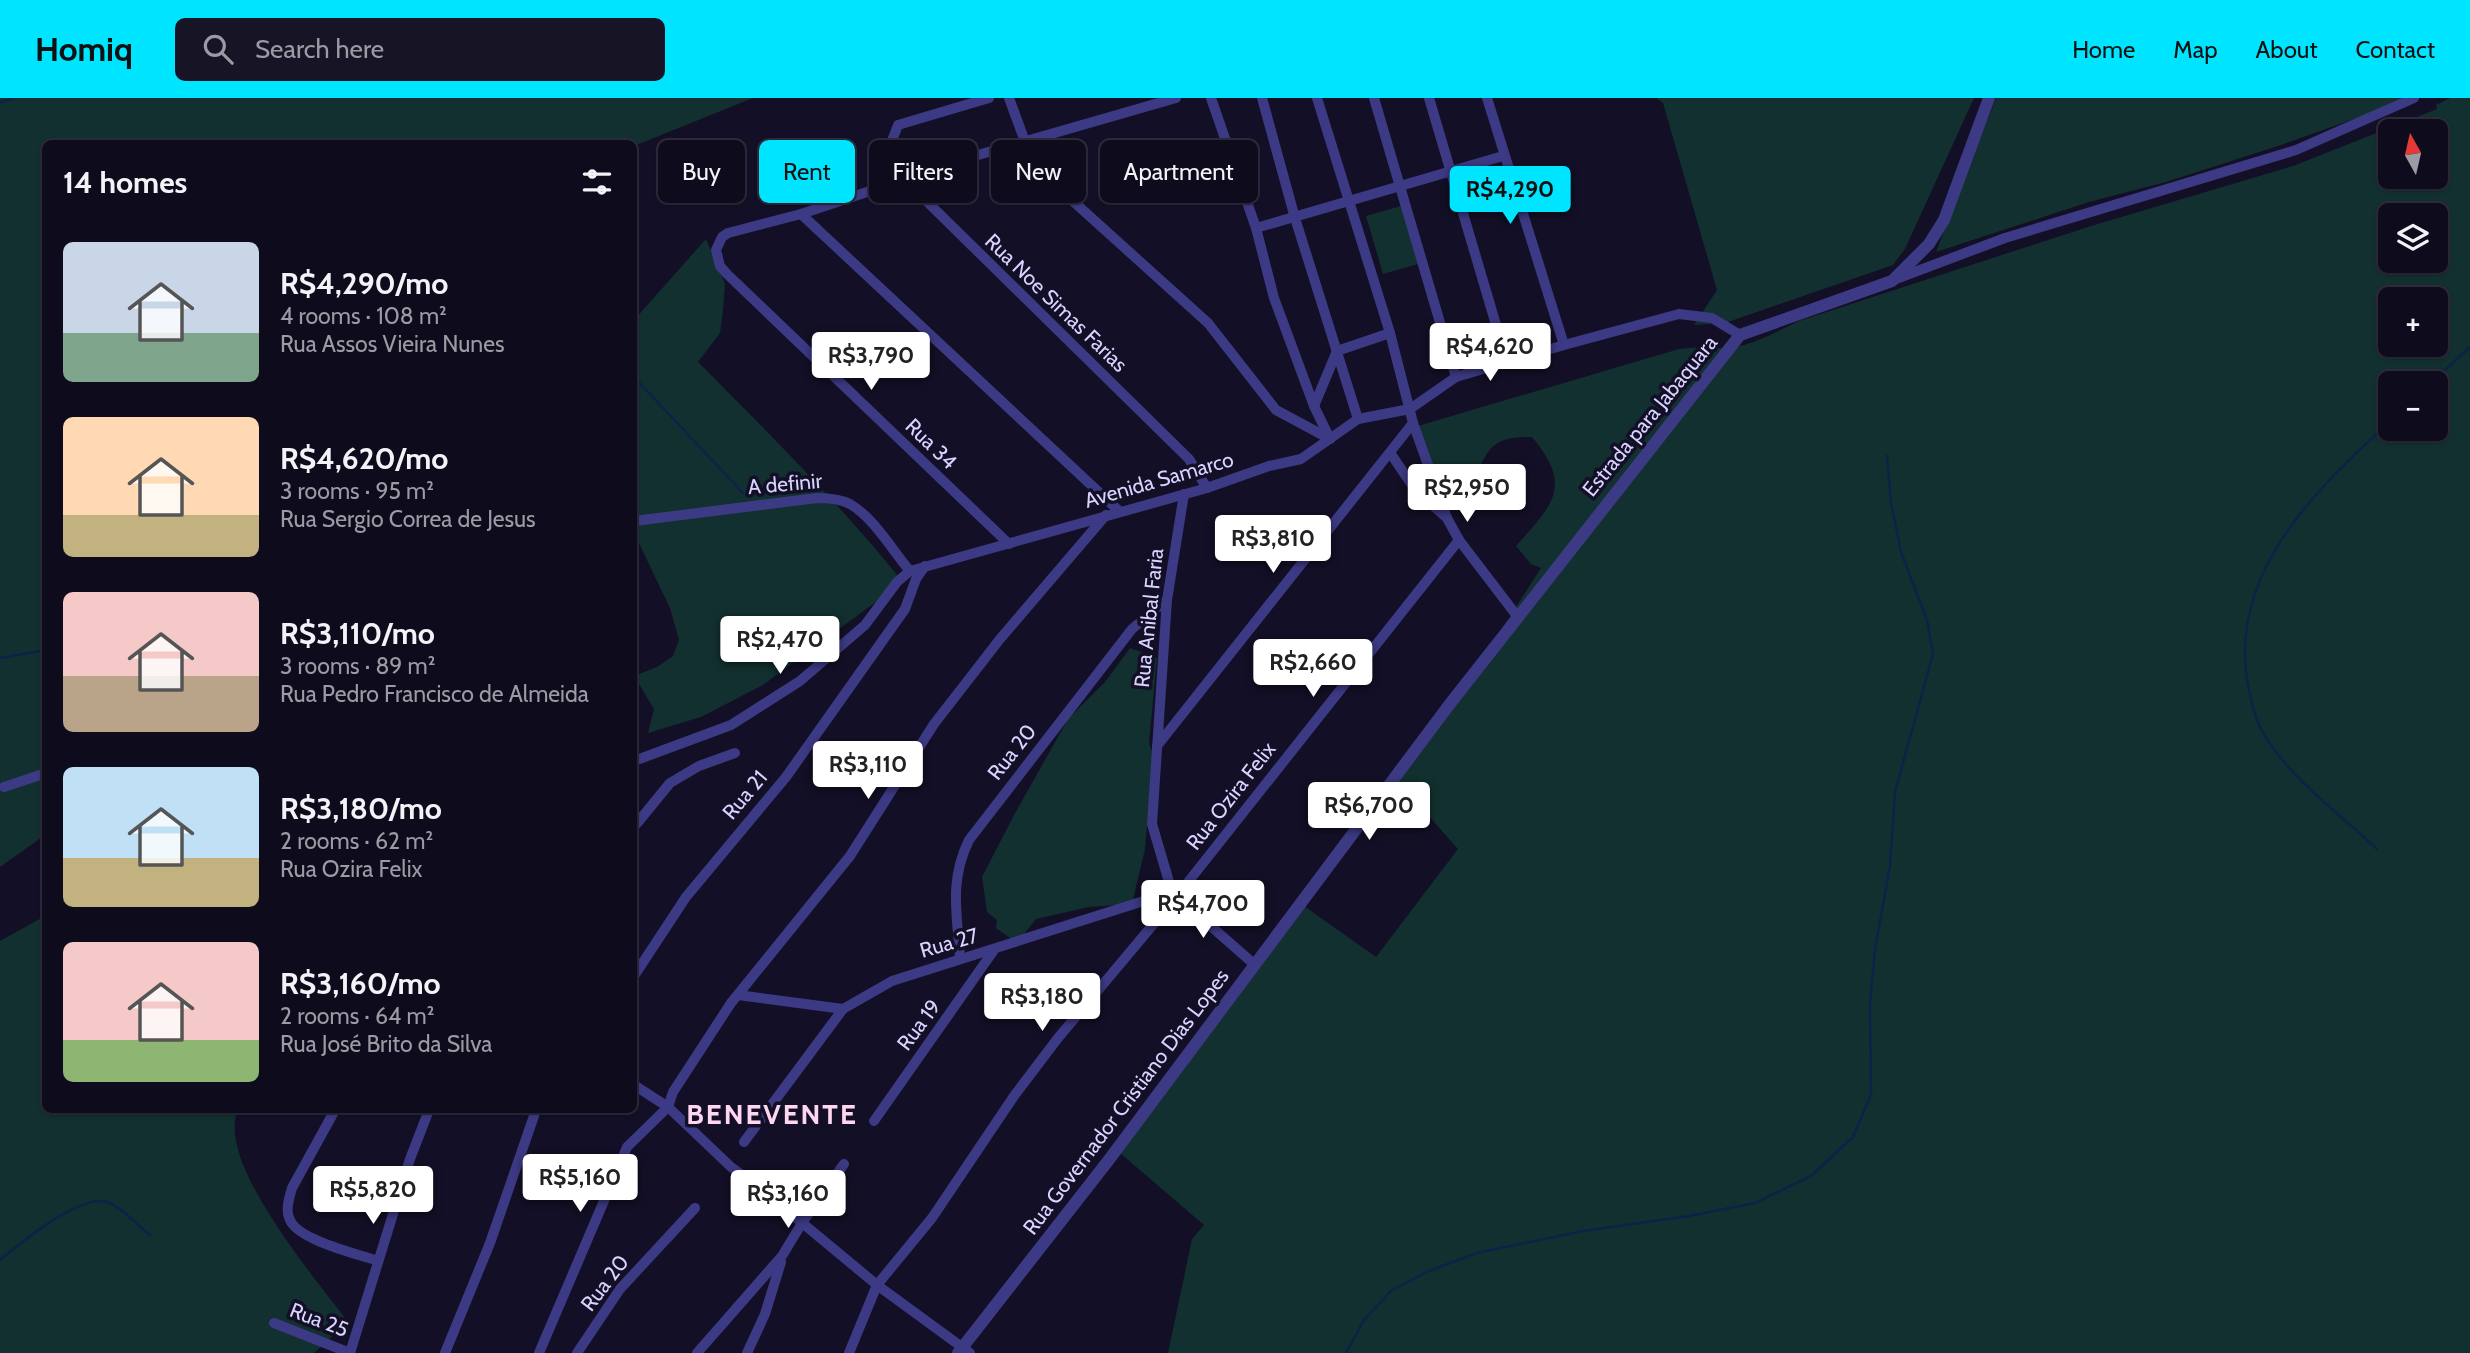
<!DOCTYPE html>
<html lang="en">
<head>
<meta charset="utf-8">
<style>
	:root { --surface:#0e0b1c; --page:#171425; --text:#f1f3f6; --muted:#9b9ba3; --line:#2e2b3b; --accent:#00e5ff }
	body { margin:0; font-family:Cabin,sans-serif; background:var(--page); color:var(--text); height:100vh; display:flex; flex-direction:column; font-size:26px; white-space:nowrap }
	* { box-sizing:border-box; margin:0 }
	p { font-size:23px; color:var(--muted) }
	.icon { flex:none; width:38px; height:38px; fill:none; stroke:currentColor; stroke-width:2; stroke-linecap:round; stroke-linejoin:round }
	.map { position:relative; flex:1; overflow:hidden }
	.panel { position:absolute; left:42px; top:42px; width:595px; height:973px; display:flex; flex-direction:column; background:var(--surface); border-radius:10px; box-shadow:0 2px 5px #0004,0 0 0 2px var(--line) }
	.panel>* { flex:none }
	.hud { position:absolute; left:658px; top:42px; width:665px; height:63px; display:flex; gap:14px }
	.needle { width:46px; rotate:352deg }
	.tools { position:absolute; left:2378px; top:21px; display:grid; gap:14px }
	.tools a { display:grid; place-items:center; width:70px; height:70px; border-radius:10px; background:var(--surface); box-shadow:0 2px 5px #0004,0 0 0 2px var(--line); font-size:35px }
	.price { position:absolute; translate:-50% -60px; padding:0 16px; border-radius:7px; background:#fff; color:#222; font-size:23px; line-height:46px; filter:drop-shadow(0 2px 4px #0008) }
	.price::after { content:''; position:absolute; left:50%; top:42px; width:21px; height:16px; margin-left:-10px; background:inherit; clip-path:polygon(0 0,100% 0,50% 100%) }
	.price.current { background:var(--accent); color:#111 }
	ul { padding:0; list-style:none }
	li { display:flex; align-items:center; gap:21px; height:175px; padding:0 21px }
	li span { display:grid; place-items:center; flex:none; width:196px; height:140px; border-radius:10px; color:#555 }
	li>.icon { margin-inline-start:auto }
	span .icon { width:84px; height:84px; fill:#fffc; stroke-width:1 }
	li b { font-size:30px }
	h2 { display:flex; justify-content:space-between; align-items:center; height:84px; padding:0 21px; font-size:30px }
	.chip { padding:0 24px; border-radius:10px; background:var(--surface); box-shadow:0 2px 5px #0004,0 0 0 2px var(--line); font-size:24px; line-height:63px }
	.chip.current { background:var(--accent); color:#111 }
	header { display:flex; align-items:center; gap:42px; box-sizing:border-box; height:98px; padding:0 35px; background:var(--accent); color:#111 }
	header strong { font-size:33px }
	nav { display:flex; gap:38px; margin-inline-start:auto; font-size:24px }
	.search { width:490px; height:63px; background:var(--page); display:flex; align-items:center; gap:18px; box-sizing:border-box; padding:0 24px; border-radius:10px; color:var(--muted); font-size:26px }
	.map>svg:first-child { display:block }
</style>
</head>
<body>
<header>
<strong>Homiq</strong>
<div class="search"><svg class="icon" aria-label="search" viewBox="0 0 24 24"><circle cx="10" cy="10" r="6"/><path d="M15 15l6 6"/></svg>Search here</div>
<nav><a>Home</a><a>Map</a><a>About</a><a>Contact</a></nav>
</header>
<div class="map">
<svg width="2470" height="1255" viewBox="0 0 2470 1255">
	<rect width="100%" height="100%" fill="#130f26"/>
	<g fill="#12302f" fill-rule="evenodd">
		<path d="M0 0H753L634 48V46H46L45 737 0 769Z"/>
		<path d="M1656 0H1974L1905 151 1893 167 1725 225 1694 227 1717 192 1663 5Z"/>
		<path d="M1996 0H2401L2365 17 2278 48 2166 84 2089 104 1936 154Z"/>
		<path d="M2450 0H2470V1255H1168L1192 1141 1204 1127 1113 1049 1297 803 1376 859 1458 751 1393 678 1496 540 1541 470 1531 466 1516 448C1552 407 1574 389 1532 339 1478 338 1493 362 1462 392H1446L1411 330 1679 251C1694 249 1705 250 1719 250 1747 252 1775 234 1799 223L2091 128 2293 68 2437 11 2436 7ZM2390 33H2436V79H2390ZM2390 117H2436V163H2390ZM2390 201H2436V247H2390ZM2390 285H2436V331H2390Z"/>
		<path d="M1401 108 1418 166 1383 176 1366 118Z"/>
		<path d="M706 141 725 186 723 212 720 235 698 264C769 335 840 406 903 484L763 587 701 619 648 635 654 611 634 578 657 569 673 558 679 542 670 510 634 435V222Z"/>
		<path d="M1130 550 1157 560 1149 645 1153 656 1145 751 1132 806 1089 809 1036 821 1017 845 996 830 997 822 987 814 982 779 1014 717 1068 621 1105 584Z"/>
		<path d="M45 818 46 1012H238C215 1064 317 1182 348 1224L314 1255H0V843Z"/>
	</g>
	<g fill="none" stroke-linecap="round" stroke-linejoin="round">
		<g stroke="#0c2248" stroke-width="2.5">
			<path d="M0 4 15 0"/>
			<path d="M634 279 743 395"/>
			<path d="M2431 285 2470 249"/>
			<path d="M0 560 46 552"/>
			<path d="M2377 751C2339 715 2288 679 2262 633 2254 618 2250 599 2247 582 2230 473 2317 390 2390 324"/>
			<path d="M0 1162C20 1145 80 1096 107 1104 122 1109 138 1128 150 1137"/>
			<path d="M1346 1255 1364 1222 1392 1192 1429 1173 1477 1155 1583 1133 1689 1118 1755 1105 1811 1078 1853 1039 1871 997 1870 906 1875 851 1890 768 1895 694 1933 556 1927 522 1901 454 1891 404 1887 358"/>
		</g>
		<g stroke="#3d3a85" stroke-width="10">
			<path d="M989 0 898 27 893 40 905 82 1189 361 1207 390"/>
			<path d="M1009 0 1034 68 1208 225 1276 312 1330 341"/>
			<path d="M1211 0 1256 130 1274 200 1314 308 1330 341"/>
			<path d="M1262 0 1295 120 1358 321"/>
			<path d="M1317 0 1390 235 1413 325 1447 420"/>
			<path d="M1374 0 1456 279"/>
			<path d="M1429 0 1507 264"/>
			<path d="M1487 0 1564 247"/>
			<path d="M801 116 1119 413"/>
			<path d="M1256 130 1503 58"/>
			<path d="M1896 181 2005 140 2296 52 2414 0"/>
			<path d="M1314 308 1337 253 1390 235"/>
			<path d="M1391 356 1416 393 1447 420 1459 442 1517 518"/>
			<path d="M634 423 817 400C828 400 840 401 850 406 874 420 892 452 910 473"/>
			<path d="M1009 446 727 176 720 168 716 152 722 139 728 135 801 116 978 57 1176 0"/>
			<path d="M1157 648 1413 325"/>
			<path d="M634 663 731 627 800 583 865 527 897 484 910 473 1207 390 1269 368 1301 361 1358 321 1410 311 1456 279 1564 247 1679 216 1712 220 1740 237"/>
			<path d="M4 689 46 675"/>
			<path d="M634 729 670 685 699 668 735 655"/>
			<path d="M1172 794 1152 726 1167 502 1184 396"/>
			<path d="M1172 794 1255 867"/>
			<path d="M960 860C957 815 949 783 969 742L1132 531 1167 502"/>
			<path d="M634 878 686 799 786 679 842 600 905 511 916 481 925 468"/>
			<path d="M738 897 843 911 892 883 1172 794"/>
			<path d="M634 987 668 1009 731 1069 759 1089 877 1187 970 1255"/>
			<path d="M335 1012 292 1090C289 1101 285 1112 290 1122 298 1142 358 1156 378 1163"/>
			<path d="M874 1023 994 852"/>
			<path d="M744 1044 843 911"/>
			<path d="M274 1225 350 1255"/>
			<path d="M350 1255 410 1061 429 1012"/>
			<path d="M445 1255 490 1145 536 1012"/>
			<path d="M539 1255 627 1049 668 1009 673 994 731 905 850 758 934 626 1000 541 1106 417"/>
			<path d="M577 1255 620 1191 695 1110"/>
			<path d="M697 1255 782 1158 802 1125 844 1066"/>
			<path d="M747 1255 765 1216 781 1164"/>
			<path d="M849 1255 877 1187 932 1120 1014 998 1058 940 1177 798 1459 442"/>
		</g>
		<path stroke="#3d3a85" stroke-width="12" d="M958 1255 1108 1063 1449 607 1740 237 1892 183 1929 146 1944 122 1989 0"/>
	</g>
	<g text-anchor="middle" stroke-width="7" stroke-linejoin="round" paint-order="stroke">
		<g font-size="21" fill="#d9d4ff" stroke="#130f26">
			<text transform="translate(1056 205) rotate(44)" y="7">Rua Noe Simas Farias</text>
			<text transform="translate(1650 318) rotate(-51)" y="7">Estrada para Jabaquara</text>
			<text transform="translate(931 346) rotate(44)" y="7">Rua 34</text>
			<text transform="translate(1159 382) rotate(-16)" y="7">Avenida Samarco</text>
			<text transform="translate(785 386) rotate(-5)" y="7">A definir</text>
			<text transform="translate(1149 520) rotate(-84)" y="7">Rua Anibal Faria</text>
			<text transform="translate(1012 654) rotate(-52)" y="7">Rua 20</text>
			<text transform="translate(745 697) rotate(-50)" y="7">Rua 21</text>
			<text transform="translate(1231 698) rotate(-52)" y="7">Rua Ozira Felix</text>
			<text transform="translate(949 845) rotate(-16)" y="7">Rua 27</text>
			<text transform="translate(919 927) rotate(-53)" y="7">Rua 19</text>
			<text transform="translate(1126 1004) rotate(-53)" y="7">Rua Governador Cristiano Dias Lopes</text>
			<text transform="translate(605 1185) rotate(-53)" y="7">Rua 20</text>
			<text transform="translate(319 1222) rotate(21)" y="7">Rua 25</text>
		</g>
		<g font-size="28" font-weight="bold" letter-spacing="2" fill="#ffd6f0" stroke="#130f26">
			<text x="772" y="1026">BENEVENTE</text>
		</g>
	</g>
</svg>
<div class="tools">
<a><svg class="needle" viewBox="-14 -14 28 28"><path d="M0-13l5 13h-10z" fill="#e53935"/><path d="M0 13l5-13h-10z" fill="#9b9ba3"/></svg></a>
<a><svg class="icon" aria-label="layers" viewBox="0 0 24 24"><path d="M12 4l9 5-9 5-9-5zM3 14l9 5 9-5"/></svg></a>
<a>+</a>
<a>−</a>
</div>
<b class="price current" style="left:1510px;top:128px">R$4,290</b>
<b class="price" style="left:1490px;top:285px">R$4,620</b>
<b class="price" style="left:871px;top:294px">R$3,790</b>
<b class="price" style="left:1467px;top:426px">R$2,950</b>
<b class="price" style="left:1273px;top:477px">R$3,810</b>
<b class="price" style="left:780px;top:578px">R$2,470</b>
<b class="price" style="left:1313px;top:601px">R$2,660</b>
<b class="price" style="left:868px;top:703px">R$3,110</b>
<b class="price" style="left:1369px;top:744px">R$6,700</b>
<b class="price" style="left:1203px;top:842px">R$4,700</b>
<b class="price" style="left:1042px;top:935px">R$3,180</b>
<b class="price" style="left:580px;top:1116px">R$5,160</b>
<b class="price" style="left:373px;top:1128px">R$5,820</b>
<b class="price" style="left:788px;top:1132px">R$3,160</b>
<div class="hud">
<a class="chip">Buy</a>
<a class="chip current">Rent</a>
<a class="chip">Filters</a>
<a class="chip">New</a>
<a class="chip">Apartment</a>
</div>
<section class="panel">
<h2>14 homes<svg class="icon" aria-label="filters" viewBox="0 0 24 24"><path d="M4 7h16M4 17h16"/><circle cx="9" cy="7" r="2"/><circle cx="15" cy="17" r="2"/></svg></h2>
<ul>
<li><span style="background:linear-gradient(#c9d6e8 65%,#7fa58c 0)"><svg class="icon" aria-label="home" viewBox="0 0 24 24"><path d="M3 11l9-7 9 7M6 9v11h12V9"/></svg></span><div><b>R$4,290/mo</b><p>4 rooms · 108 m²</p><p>Rua Assos Vieira Nunes</p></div></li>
<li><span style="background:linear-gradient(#ffd9b3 70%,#c2b280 0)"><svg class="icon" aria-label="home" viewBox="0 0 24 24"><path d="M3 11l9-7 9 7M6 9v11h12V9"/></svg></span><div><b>R$4,620/mo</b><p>3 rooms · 95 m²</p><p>Rua Sergio Correa de Jesus</p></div></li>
<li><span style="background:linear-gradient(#f6c9c9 60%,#b9a48a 0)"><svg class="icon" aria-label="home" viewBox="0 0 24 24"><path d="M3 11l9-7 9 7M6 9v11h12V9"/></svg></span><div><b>R$3,110/mo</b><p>3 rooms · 89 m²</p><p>Rua Pedro Francisco de Almeida</p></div></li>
<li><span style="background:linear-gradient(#bfe0f5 65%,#c2b280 0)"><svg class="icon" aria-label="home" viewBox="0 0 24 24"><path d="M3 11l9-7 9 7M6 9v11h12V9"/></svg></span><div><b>R$3,180/mo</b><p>2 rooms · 62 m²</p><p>Rua Ozira Felix</p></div></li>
<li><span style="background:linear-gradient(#f6c9c9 70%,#8fb573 0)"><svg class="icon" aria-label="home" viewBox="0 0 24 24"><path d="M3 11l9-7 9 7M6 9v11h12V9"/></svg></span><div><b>R$3,160/mo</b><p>2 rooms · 64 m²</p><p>Rua José Brito da Silva</p></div></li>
</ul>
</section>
</div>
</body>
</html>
